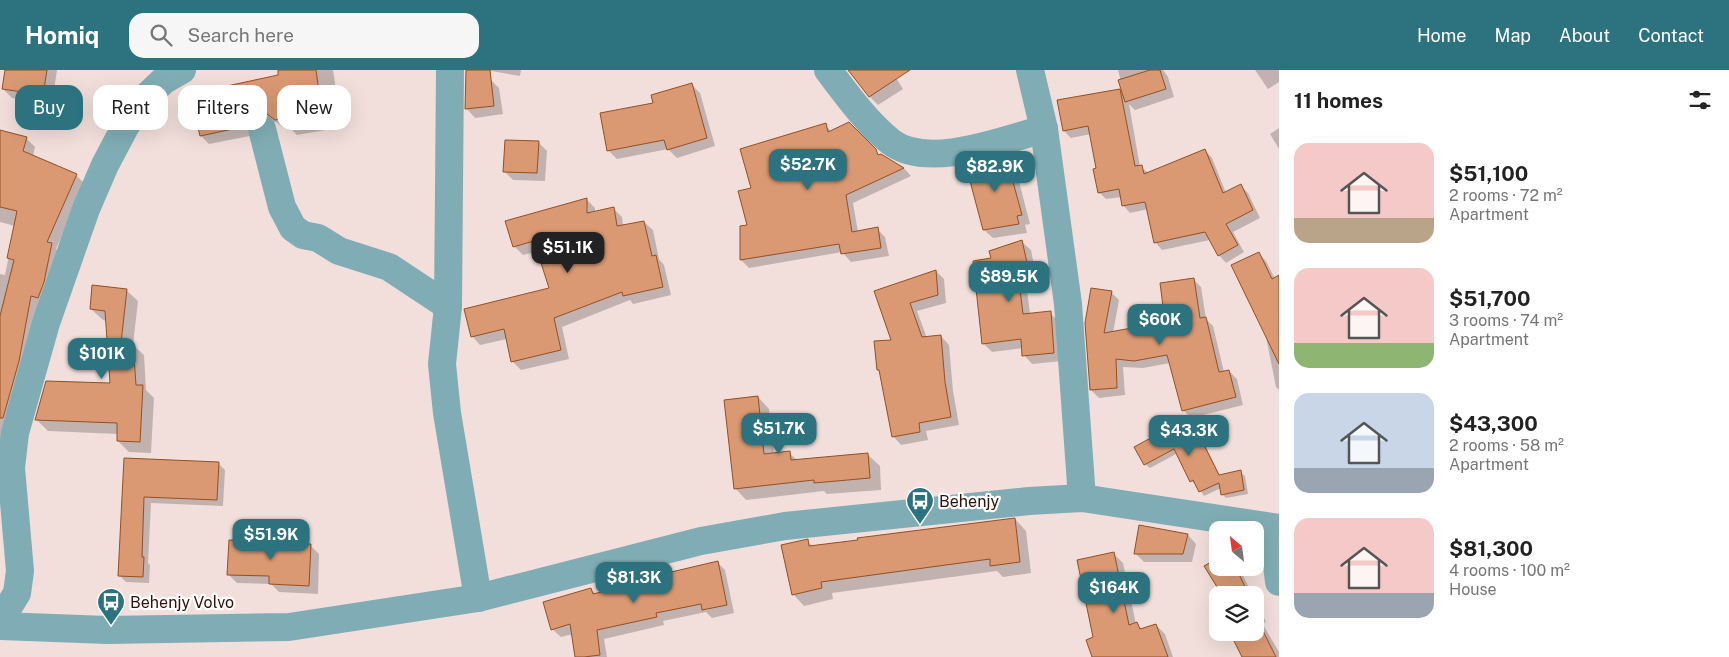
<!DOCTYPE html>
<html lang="en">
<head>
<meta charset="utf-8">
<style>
	:root { --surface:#fff; --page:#f6f6f6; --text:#222; --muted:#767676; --accent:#2c737f }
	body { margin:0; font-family:"Public Sans",sans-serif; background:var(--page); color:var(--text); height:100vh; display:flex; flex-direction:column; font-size:19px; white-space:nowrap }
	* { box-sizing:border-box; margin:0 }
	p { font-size:16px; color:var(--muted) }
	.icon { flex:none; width:28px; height:28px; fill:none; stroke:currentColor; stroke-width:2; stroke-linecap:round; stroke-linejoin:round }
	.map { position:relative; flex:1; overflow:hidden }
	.side { display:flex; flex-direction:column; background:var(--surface); width:450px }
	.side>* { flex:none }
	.banner { position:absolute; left:15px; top:15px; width:475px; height:45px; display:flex; gap:10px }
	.needle { width:32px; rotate:331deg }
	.fabs { position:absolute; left:1209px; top:451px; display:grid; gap:10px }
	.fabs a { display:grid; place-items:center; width:55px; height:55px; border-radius:10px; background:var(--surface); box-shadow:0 5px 20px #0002; font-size:25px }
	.price { position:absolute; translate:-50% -42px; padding:0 11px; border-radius:10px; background:var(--accent); color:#fff; font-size:16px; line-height:32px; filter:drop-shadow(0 1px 2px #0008) }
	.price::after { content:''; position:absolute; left:50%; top:30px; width:15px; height:11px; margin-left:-8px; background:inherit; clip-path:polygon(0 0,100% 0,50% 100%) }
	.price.current { background:#222; color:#fff }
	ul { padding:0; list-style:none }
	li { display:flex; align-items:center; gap:15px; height:125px; padding:0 15px }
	li span { display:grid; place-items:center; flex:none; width:140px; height:100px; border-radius:15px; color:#555 }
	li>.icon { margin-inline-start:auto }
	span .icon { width:60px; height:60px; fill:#fffc; stroke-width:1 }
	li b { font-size:21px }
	h2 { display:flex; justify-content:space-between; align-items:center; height:60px; padding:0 15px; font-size:21px }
	.tag { padding:0 18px; border-radius:15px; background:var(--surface); box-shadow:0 5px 20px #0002; font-size:18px; line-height:45px }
	.tag.current { background:var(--accent); color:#fff }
	header { display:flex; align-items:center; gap:30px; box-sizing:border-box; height:70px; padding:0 25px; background:var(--accent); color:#fff }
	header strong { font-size:24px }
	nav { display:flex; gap:28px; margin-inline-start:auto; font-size:18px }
	.search { width:350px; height:45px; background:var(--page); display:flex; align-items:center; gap:12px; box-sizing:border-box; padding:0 18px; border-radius:15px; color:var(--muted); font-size:19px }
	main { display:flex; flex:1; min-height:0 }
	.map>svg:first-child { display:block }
</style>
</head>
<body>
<header>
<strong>Homiq</strong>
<div class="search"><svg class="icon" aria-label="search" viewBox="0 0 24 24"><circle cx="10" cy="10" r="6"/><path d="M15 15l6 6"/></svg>Search here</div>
<nav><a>Home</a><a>Map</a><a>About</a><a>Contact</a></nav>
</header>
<main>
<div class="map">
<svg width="1279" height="587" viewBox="0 0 1279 587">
	<rect width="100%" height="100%" fill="#f2dfdb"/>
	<g fill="#0003">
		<path d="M6 0H57L52 33 12 28 3 19Z"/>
		<path d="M279 0H333L336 20 325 22 331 59 297 65 289 57 284 58 276 52H268L255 65 209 74 201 66 280 6Z"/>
		<path d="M486 0H521L520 6Z"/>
		<path d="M861 0H891L903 19 878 35 869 26Z"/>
		<path d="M1118 0H1163L1168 7 1174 27 1135 40 1129 34 1140 97 1149 103 1205 80 1212 88 1226 123 1241 116 1248 123 1260 148 1233 162 1244 182 1226 193 1219 185 1210 170 1162 180 1155 172 1148 139 1130 143 1123 135 1122 127 1106 129 1099 122 1098 99 1091 64 1071 68 1064 61 1120 20 1124 24Z"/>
		<path d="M1255 0H1279V12L1268 19Z"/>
		<path d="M490 9 499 18 503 44 475 48 467 39Z"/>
		<path d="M691 14 700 23 715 76 677 88 668 79 617 89 608 80 655 34Z"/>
		<path d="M849 54 880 86 902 96 911 106 853 133 858 162 877 159 885 167 889 186 851 192 842 182 749 198 741 190 753 119 825 55 832 62Z"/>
		<path d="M1279 58V79L1270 64Z"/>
		<path d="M0 61 26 68 35 77 33 86 76 105 85 114 56 179 60 183 0 401V204L5 205 15 156 0 152Z"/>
		<path d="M538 72 547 81 545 111 513 110 504 101Z"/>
		<path d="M1006 88 1015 96 1030 154 1025 155 1027 163 993 168 984 160Z"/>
		<path d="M587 130 595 138V142L613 138 622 147 623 156 644 152 653 160 659 189 664 195 671 225 633 234 630 230 562 257 569 289 521 300 512 291 507 269 480 275 472 266 551 219 538 181 523 185 514 176Z"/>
		<path d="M1022 172 1031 180 1035 201 1025 203 1030 244 1050 243 1059 252 1062 291 1032 294 1024 285 1023 278 992 282 983 273Z"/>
		<path d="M1258 183 1266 191 1275 209 1279 207V320L1276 317 1265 262Z"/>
		<path d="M936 201 944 209 946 233 917 241 927 268 941 266 949 275 953 321 959 355 926 361 928 370 901 375 893 366 881 303 878 299 893 271 876 222Z"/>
		<path d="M1193 209 1201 217 1206 249 1213 256 1224 302 1229 301 1237 309 1243 335 1191 348 1183 340 1170 293 1143 298 1123 297 1125 325 1099 328 1091 320 1111 222 1119 230 1113 263 1167 253Z"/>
		<path d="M126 220 138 231 133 275 144 285 146 320 154 328 151 383 129 382 118 371V364L48 361 36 349 111 315 107 251 103 250 91 239Z"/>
		<path d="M758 327 769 339 774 384 789 383 797 390 868 385 880 396 881 420 827 424 824 421 746 430 735 418Z"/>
		<path d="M1190 348 1194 352 1220 406 1240 402 1245 406 1248 424 1226 428 1222 424 1221 418 1204 426 1197 415 1191 411 1178 383 1150 398 1145 394Z"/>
		<path d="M125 389 218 393 225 400 223 436 151 433 148 493 150 495 149 513 126 512 119 505Z"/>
		<path d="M1015 449 1026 461 1031 503 1003 507 997 501 832 523 833 529 804 536 793 524 807 471 813 477Z"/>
		<path d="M1188 465 1196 474 1192 492H1144L1135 483Z"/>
		<path d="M310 475 319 484 318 524 279 522 271 514 237 513 228 504Z"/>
		<path d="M1114 484 1123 493 1136 554 1143 560 1156 555 1165 564 1173 587H1094L1095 568Z"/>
		<path d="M717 492 725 500 734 543 712 548 706 542 663 551 664 555 604 569 607 587H576L573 564 561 567 552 559 591 519 597 525Z"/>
		<path d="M1206 497 1239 498 1253 525H1222Z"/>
		<path d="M1255 529 1266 552 1262 553 1279 582V587H1243L1231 562H1255Z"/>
	</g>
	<g fill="#da9973" stroke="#944f22">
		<path d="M5 0H47L43 25 2 19Z"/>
		<path d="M278 0H316L323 51 287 57 286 48 275 50 267 44H259L251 48 247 56 200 66 190 24 278 5Z"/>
		<path d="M466 0H490L494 36 465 39Z"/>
		<path d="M848 0H910L869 27Z"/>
		<path d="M1150 0H1160L1166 19 1125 32 1118 10Z"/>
		<path d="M692 13 707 68 667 80 664 70 607 81 600 43 653 33 651 25Z"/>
		<path d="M1120 19 1135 96 1142 95 1144 104 1205 79 1223 123 1241 114 1253 140 1226 154 1238 175 1218 186 1205 162 1154 173 1145 132 1122 136 1119 119 1098 123 1093 99 1096 98 1088 56 1063 61 1057 30Z"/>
		<path d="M849 52 876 79 878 85 881 84 904 98 846 125 852 162 878 157 881 178 841 184 839 174 740 190V156L747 155 738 121 751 118 740 79 826 53 828 62Z"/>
		<path d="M0 60 27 67 23 81 77 104 47 172 52 173 44 212 38 228 31 226 19 291 3 348H0V246L14 190 7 188 17 141 0 137Z"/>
		<path d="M505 70 539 71 537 103 503 102Z"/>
		<path d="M1006 86 1022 145 1017 146 1019 154 983 160 966 96Z"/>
		<path d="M587 128V143L614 137 617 156 644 151 652 186 656 185 663 217 623 226 622 222 554 248 561 280 511 292 504 259 471 267 464 239 549 218 534 171 513 177 505 151Z"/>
		<path d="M1022 170 1027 193 1017 195 1023 244 1051 241 1054 283 1022 286 1021 269 982 274 973 191 991 188 989 181Z"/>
		<path d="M1259 182 1272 209 1279 205V294L1231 195Z"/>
		<path d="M936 200 938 225 910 233 922 267 941 265 945 312 951 347 919 353 920 362 892 367 879 300H877L874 271 891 270 874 221Z"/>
		<path d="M1194 208 1200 248 1206 247 1219 302 1229 300 1236 327 1182 341 1167 285 1134 291 1116 289 1117 318 1090 320 1085 253 1091 218 1112 221 1104 263 1165 252 1160 213Z"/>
		<path d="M92 215 127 219 121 273H133L136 315H143L140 372 117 371V353L35 350 46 311 110 313 105 241 90 239Z"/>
		<path d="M758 326 764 384 790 381 791 390 868 383 870 408 814 413V410L734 419 724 330Z"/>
		<path d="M1190 347 1219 405 1241 400 1244 420 1221 425 1219 413 1199 422 1193 410 1190 412 1174 379 1144 395 1134 377 1158 364 1156 360Z"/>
		<path d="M124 388 219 392 217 430 144 427 142 487H144L143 507 118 506Z"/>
		<path d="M1015 448 1020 492 990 496V489L821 512 822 518 792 525 781 475 808 469 809 476 858 470 857 468Z"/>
		<path d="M1139 455 1188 464 1183 484H1134Z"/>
		<path d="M229 470 311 474 309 516 269 514V506L227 505Z"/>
		<path d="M1114 482 1129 555 1137 552 1140 559 1156 554 1168 587H1092L1086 570 1093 567 1077 490Z"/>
		<path d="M1218 488V498H1236L1249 525H1222L1204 496Z"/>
		<path d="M718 491 727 535 702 540 701 534 656 543 657 547 597 560 600 585 584 587H575L570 554 551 560 543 532 591 518 593 524 650 510V507Z"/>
		<path d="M1259 553 1276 587H1242L1232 567 1241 562H1255V555Z"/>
	</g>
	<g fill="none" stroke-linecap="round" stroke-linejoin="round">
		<g stroke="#80adb5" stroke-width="28">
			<path d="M450 0 448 236 442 294 447 343 478 528"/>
			<path d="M828 0C847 25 867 53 891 72 928 100 1003 70 1044 59"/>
			<path d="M1030 0 1044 59 1068 234 1082 428"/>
			<path d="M262 59 282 137 293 158 303 165 318 168 339 181 389 197 448 236"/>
			<path d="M1273 458 1279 512"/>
			<path d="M0 551 17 523 20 501 11 398 15 363 46 253 86 139 105 95 125 57 143 30 163 11 182 0"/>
			<path d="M0 556 107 560 289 557 478 528 701 471 785 456 1029 431 1082 428 1279 458"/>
		</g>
	</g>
	<defs>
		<symbol id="bus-pin" viewBox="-11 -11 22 30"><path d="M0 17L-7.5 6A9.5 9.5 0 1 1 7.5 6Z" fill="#2c737f" stroke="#fff"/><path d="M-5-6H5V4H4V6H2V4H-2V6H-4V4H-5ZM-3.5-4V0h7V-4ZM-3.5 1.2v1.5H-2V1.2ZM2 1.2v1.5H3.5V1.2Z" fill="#fff"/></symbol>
	</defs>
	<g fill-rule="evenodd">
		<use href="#bus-pin" x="904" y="415" width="32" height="43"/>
		<use href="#bus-pin" x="95" y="516" width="32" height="43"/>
	</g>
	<g text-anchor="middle" stroke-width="4.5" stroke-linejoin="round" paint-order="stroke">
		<g font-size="16" fill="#33120d" stroke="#fff" text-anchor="start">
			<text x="939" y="437">Behenjy</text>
			<text x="130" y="538">Behenjy Volvo</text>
		</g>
	</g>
</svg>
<div class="fabs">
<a><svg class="needle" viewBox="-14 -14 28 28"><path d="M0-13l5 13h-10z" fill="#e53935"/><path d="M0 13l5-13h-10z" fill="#767676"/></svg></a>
<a><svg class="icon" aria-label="layers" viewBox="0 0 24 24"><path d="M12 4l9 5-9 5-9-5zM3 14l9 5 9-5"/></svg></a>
</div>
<b class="price" style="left:808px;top:121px">$52.7K</b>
<b class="price" style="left:995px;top:123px">$82.9K</b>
<b class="price current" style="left:568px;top:204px">$51.1K</b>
<b class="price" style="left:1009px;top:233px">$89.5K</b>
<b class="price" style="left:1160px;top:276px">$60K</b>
<b class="price" style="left:102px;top:310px">$101K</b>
<b class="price" style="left:779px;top:385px">$51.7K</b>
<b class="price" style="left:1189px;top:387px">$43.3K</b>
<b class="price" style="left:271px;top:491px">$51.9K</b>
<b class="price" style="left:634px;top:534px">$81.3K</b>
<b class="price" style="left:1114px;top:544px">$164K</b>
<div class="banner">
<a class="tag current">Buy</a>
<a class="tag">Rent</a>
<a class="tag">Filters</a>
<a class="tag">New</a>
</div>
</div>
<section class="side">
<h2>11 homes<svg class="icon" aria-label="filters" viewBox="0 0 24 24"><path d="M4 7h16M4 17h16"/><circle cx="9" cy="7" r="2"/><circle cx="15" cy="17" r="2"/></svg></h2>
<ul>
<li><span style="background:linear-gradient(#f6c9c9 75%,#b9a48a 0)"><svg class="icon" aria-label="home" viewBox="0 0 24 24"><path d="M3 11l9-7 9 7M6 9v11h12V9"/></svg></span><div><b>$51,100</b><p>2 rooms · 72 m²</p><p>Apartment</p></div></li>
<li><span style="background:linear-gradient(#f6c9c9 75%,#8fb573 0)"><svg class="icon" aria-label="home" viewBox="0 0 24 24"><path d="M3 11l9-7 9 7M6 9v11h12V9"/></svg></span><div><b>$51,700</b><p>3 rooms · 74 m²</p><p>Apartment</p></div></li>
<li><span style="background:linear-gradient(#c9d6e8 75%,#9aa5b1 0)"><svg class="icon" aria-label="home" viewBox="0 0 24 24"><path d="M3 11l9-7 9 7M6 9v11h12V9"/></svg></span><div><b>$43,300</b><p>2 rooms · 58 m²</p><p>Apartment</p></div></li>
<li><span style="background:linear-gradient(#f6c9c9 75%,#9aa5b1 0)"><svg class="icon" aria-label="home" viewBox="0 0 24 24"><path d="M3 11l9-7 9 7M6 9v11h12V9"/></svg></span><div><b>$81,300</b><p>4 rooms · 100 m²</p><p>House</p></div></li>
</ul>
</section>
</main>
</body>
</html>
